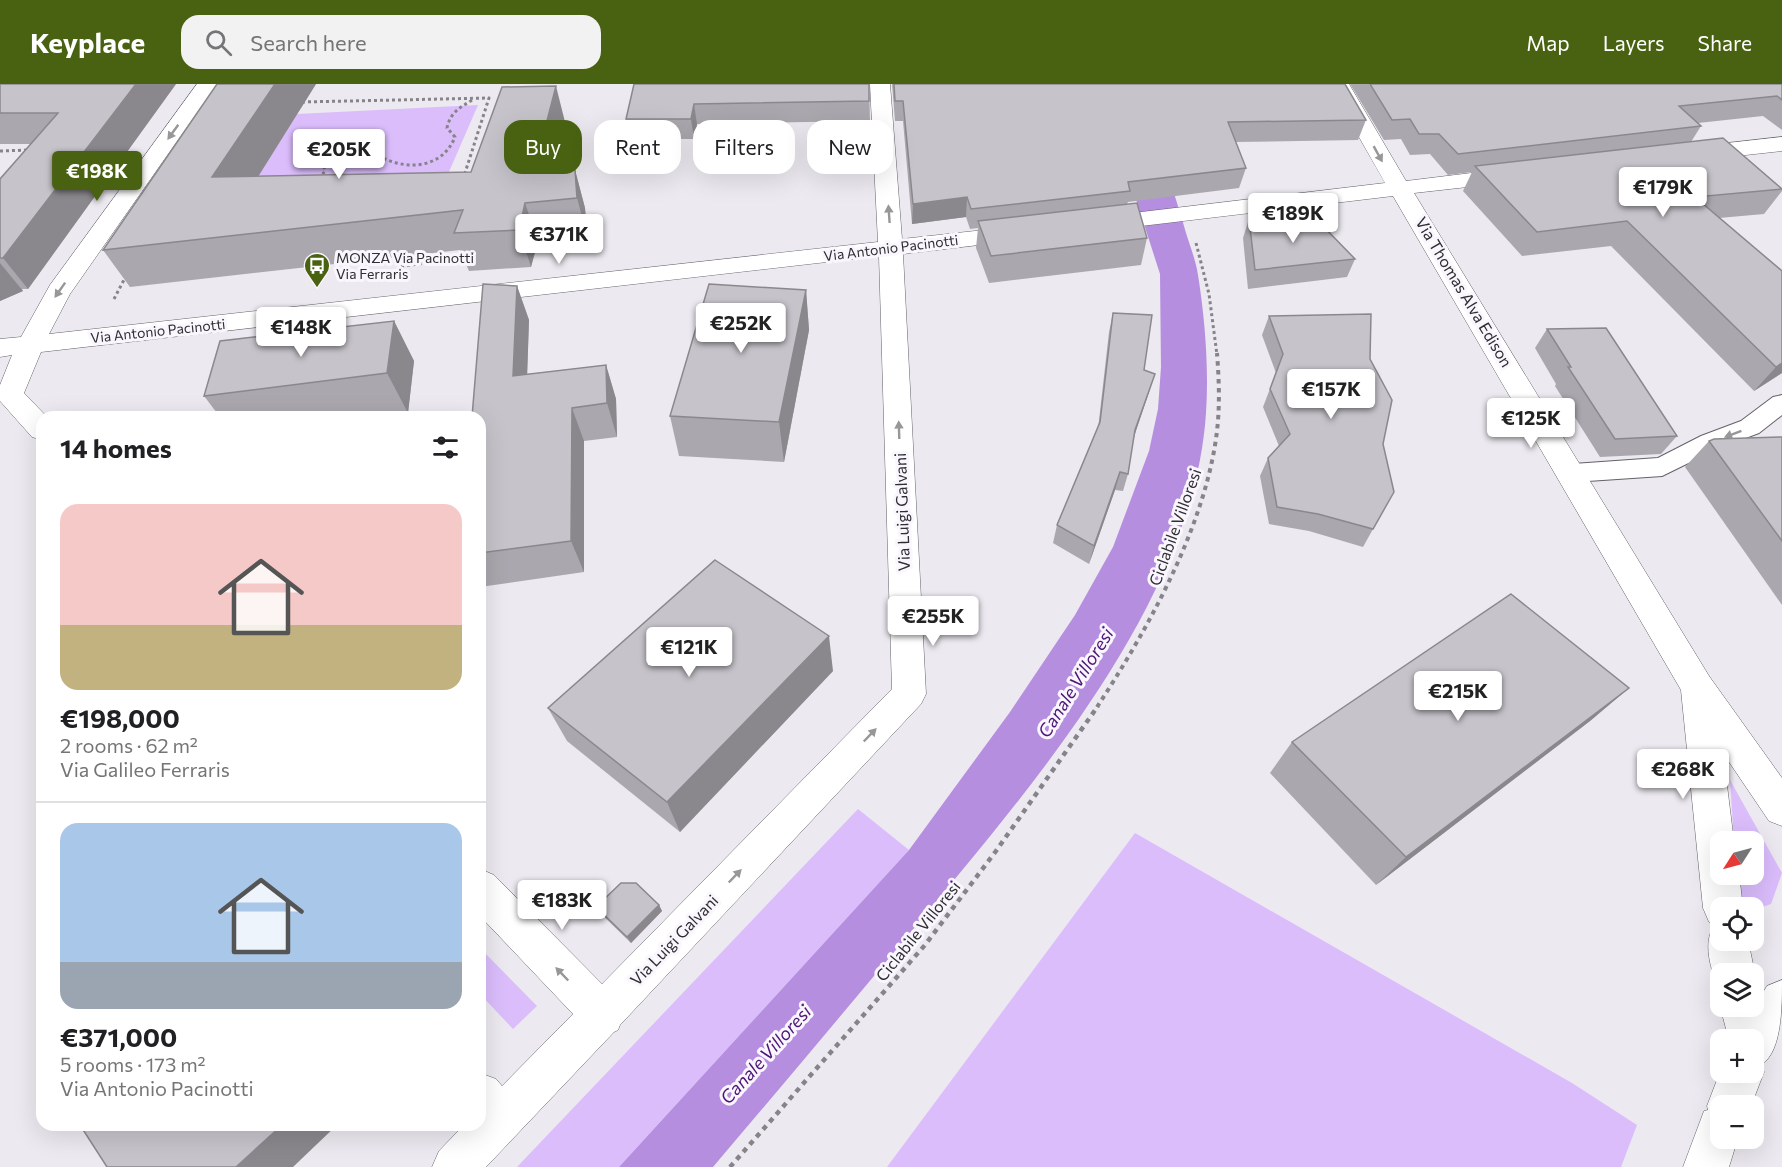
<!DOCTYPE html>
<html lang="en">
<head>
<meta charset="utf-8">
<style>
	:root { --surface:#fff; --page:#f2f2f2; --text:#202124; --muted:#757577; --line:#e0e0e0; --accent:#496211 }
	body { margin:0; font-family:Commissioner,sans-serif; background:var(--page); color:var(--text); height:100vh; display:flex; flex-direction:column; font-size:22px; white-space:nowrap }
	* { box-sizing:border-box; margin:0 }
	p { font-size:20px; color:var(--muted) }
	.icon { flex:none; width:33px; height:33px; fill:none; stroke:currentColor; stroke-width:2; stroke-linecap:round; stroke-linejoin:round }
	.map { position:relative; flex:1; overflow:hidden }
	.drawer { position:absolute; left:36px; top:327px; width:450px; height:720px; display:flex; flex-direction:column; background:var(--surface); border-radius:18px; box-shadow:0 6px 24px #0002 }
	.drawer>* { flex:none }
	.hud { position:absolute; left:504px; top:36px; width:570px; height:54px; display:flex; gap:12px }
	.needle { width:39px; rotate:234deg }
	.controls { position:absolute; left:1710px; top:747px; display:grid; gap:12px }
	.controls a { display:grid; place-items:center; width:54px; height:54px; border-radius:12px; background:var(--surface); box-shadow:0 6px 24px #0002; font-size:30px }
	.price { position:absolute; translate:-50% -51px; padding:0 14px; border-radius:6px; background:#fff; color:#222; font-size:20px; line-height:39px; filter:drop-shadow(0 2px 3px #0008) }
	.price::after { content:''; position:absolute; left:50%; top:36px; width:18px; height:14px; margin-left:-9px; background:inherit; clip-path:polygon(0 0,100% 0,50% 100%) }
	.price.active { background:var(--accent); color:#fff }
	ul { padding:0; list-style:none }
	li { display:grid; align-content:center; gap:12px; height:318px; padding:0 24px }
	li+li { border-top:2px solid var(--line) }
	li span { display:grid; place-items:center; height:186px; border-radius:18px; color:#555 }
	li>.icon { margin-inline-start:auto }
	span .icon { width:108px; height:108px; fill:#fffc; stroke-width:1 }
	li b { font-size:26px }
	h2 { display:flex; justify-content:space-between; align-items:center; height:72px; padding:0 24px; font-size:26px }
	.tag { padding:0 21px; border-radius:18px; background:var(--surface); box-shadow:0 6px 24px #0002; font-size:21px; line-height:54px }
	.tag.active { background:var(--accent); color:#fff }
	header { display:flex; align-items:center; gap:36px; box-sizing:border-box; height:84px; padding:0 30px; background:var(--accent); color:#fff }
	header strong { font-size:28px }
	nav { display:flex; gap:33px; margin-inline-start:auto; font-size:21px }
	.search { width:420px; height:54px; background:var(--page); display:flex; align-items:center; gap:15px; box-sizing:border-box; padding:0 21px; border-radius:18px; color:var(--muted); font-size:22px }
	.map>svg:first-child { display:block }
</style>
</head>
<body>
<header>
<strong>Keyplace</strong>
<div class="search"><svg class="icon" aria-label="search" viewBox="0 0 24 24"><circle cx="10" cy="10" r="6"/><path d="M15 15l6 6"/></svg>Search here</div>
<nav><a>Map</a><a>Layers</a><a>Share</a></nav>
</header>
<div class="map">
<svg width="1782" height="1083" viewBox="0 0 1782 1083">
	<rect width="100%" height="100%" fill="#ece9f0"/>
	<g fill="#dbbdfc">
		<path d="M478 21 432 127 233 131 297 30Z"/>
		<path d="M1730 696 1782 789 1771 820 1754 826V824L1739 823 1737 791 1754 790V758L1734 757Z"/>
		<path d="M858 725 909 766 619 1083H517Z"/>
		<path d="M1135 749 1572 999 1637 1041 1621 1083H887Z"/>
		<path d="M480 864 537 922 513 945 480 910Z"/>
	</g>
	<path fill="#b58edf" d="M1099 0H1134C1152 49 1172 98 1186 149 1190 162 1196 177 1198 191 1205 235 1209 284 1206 329 1194 517 1031 703 916 842 848 923 781 1003 713 1083H619L909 766 1010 628 1075 531 1113 463 1149 367 1158 325 1161 283 1160 190Z"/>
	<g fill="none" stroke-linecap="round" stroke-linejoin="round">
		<defs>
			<path id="lane" d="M1782 311V331L1759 349 1719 364 1662 392 1573 398 1564 396 1560 389 1564 382 1573 380 1658 374 1701 352 1741 337 1773 313Z"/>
			<g id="street">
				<path d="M197 0H217L70 210 49 250 878 158 870 0H890L902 155 1021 142 1029 144 1033 149 1029 154 1021 156 903 170 926 610 921 620 620 941 618 946 614 948 486 1083H432L439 1067 464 1041H480V989L496 995 502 1002 573 930 480 832V785L494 791 602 900 892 605 879 172 41 268 24 309 47 333H42V356L32 353 0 317V301L12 271 0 273V255L21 253 50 201Z"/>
				<path d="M1329 0H1349L1406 97 1512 84 1520 86 1523 91 1520 96 1512 98 1414 109 1709 592 1782 694V742L1769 737 1723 669 1734 758H1720V790H1739L1743 824H1720V856H1748L1755 890 1754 892V890H1720V905C1711 890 1701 854 1716 841L1709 838 1703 824 1681 606 1393 112 1099 147 1091 145 1087 140 1091 135 1099 133 1385 99Z"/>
				<path d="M1782 53V67L1691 77 1683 75 1680 70 1683 65 1691 63Z"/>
				<path d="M1782 896C1782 923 1782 968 1761 981L1764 988 1751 1022H1720V1054H1738L1729 1083H1683L1704 1027 1708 1026 1707 1022 1720 988H1754V956H1729L1720 922V921L1754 922V906L1759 915 1767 902Z"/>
			</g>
		</defs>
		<use href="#lane" stroke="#646168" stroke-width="2"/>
		<use href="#street" stroke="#646168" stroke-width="1"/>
		<g stroke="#868489" stroke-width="3" stroke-dasharray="3 3" stroke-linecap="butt">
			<path d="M302 18 489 14 464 92"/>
			<path d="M0 67 29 66"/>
			<path d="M319 95 325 87 323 80C338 62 359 62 381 65L383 74C410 87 443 83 455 53L447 44C450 28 461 23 474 15"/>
			<path d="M1196 159 1209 210 1217 271"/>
			<path d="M436 180 441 164"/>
			<path d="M401 182 436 178"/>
			<path d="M114 215 126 192"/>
		</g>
		<path stroke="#868489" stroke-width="4" stroke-dasharray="4.5 4.5" stroke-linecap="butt" d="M1097 623C1148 545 1206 441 1217 347 1220 321 1219 295 1217 269"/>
		<path stroke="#868489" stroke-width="4.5" stroke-dasharray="5 5" stroke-linecap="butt" d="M730 1083 925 861 996 767 1098 622"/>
		<use href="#lane" fill="#fff" fill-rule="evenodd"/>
		<use href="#street" fill="#fff" fill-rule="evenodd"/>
	</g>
	<g fill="#aaa8ae">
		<path d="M0 0H176L28 205H22L23 207 0 217V95L31 60H0Z"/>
		<path d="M217 0H316L258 93 471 88 565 38 554 87 575 86 585 124 587 151 538 157 531 183 469 187 460 166 130 203 103 166Z"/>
		<path d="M634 0H869L870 37 697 40 694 55H631L626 35Z"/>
		<path d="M892 0H1345L1366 36 1358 56 1235 58 1246 84 1239 104 1128 118 1127 120 1147 154 1141 181 989 199 976 164 978 144 970 145 966 133 912 140 903 37H895Z"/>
		<path d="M1350 0H1782V46L1763 32 1698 39 1701 42 1691 58 1782 105V107L1764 130 1719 134 1782 187V289L1754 307 1611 162 1522 172 1463 107 1472 88 1448 91 1430 70 1410 71 1401 55 1384 56Z"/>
		<path d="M1249 135 1355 175 1347 193 1248 205 1243 154Z"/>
		<path d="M517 202 529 236 527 290 606 281 616 315 617 353 584 357V488L480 503V333Z"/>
		<path d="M806 206 809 246 784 378 679 372 670 332Z"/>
		<path d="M1113 229 1144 286 1149 308 1134 353 1128 390 1123 407 1115 406 1089 480 1053 459 1057 441 1098 345 1109 248Z"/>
		<path d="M1269 232 1370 275 1383 360 1373 445 1363 463 1309 447 1269 440 1260 392 1268 374 1279 362 1263 323 1276 289 1262 251Z"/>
		<path d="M394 237 414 277 408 329 379 333H220L204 312Z"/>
		<path d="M1547 245 1677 352 1661 370 1600 373 1555 302 1556 300 1535 264Z"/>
		<path d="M1782 353V521L1685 383 1709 357Z"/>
		<path d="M833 587 680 748 567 657 548 624Z"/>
		<path d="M1629 604 1590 637 1376 801 1270 689 1292 658Z"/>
		<path d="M659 821 662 827 631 859 600 829 596 823Z"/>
	</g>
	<g fill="#8b888d">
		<path d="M136 0H176L28 205 3 174Z"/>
		<path d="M275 0H316L234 131 212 93Z"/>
		<path d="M556 2 565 38 547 117 534 87Z"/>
		<path d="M694 20 697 40 694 55 691 35Z"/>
		<path d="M575 86 585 124 587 151 577 114Z"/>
		<path d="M967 113 966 133 912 140 913 120Z"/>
		<path d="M525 119 538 157 531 183 519 146Z"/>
		<path d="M0 179 23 207 0 217Z"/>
		<path d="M517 202 529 236 526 326 513 292Z"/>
		<path d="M806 206 809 246 784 378 779 338Z"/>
		<path d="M394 237 414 277 408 329 387 289Z"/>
		<path d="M1782 279V289L1754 307 1776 283Z"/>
		<path d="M606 281 616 315 617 353 607 319Z"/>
		<path d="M1155 290 1149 308 1130 364 1135 346Z"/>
		<path d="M572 324 584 357V488L571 457Z"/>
		<path d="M1120 388 1115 406 1089 480 1094 462Z"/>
		<path d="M829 552 833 587 680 748 667 718Z"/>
		<path d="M1629 604 1590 637 1376 801 1406 773Z"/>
		<path d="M659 821 662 827 631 859 627 853Z"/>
		<path d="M282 1041H337L293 1083H236Z"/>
	</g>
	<g fill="#c6c3ca" stroke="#8b888d" stroke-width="1.5">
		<path d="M0 0H136L3 174H0V95L58 29H0Z"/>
		<path d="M217 0H275L212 93 471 88 502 3 556 2 534 87 575 86 577 114 525 119 519 146 454 149 463 126 103 166Z"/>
		<path d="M634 0H869V17L694 20 691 35H626Z"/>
		<path d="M894 0H1345L1366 36 1228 38 1246 84 1128 98 1130 107 971 125 967 113 913 120 903 17H895Z"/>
		<path d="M1370 0H1782V16L1777 12 1679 22 1701 42 1458 70 1439 50H1419L1410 35 1392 36Z"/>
		<path d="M1723 54 1782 105 1695 113 1782 187V279L1776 283 1627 137 1537 148 1475 82Z"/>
		<path d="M1137 119 1147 154 991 172 978 137Z"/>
		<path d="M1249 135 1319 138 1355 175 1255 186Z"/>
		<path d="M483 200 517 202 513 292 606 281 607 319 572 324 571 457 480 469V333H472Z"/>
		<path d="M709 200 806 206 779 338 670 332Z"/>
		<path d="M1113 229 1152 231 1144 286 1155 290 1135 346 1128 390 1120 388 1094 462 1057 441 1100 338Z"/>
		<path d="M1371 230 1370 275 1392 316 1383 360 1394 408 1373 445 1318 430 1277 423 1268 374 1290 350 1270 305 1283 270 1269 232Z"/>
		<path d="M394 237 387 289 204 312 220 257Z"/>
		<path d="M1606 244 1677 352 1615 355 1568 283H1571L1547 245Z"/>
		<path d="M1782 353V457L1709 357 1714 355Z"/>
		<path d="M715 476 829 552 667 718 548 624Z"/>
		<path d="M1511 510 1629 604 1406 773 1292 658Z"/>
		<path d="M621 799H636L659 821 627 853 596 823Z"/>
		<path d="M80 1041H282L236 1083H107Z"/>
	</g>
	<defs><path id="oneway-solid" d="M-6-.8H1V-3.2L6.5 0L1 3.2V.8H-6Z" transform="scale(1.5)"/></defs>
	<g fill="#979698">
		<use href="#oneway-solid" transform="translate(173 48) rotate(126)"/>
		<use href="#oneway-solid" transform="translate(1378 70) rotate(61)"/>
		<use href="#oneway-solid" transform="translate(889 130) rotate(-94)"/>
		<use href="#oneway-solid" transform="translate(60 206) rotate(125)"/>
		<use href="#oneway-solid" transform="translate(899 346) rotate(-92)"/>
		<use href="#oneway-solid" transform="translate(1733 350) rotate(159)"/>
		<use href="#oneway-solid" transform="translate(870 651) rotate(-46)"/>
		<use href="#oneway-solid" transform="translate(735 792) rotate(-46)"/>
		<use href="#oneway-solid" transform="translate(562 890) rotate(-134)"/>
	</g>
	<defs>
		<symbol id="bus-pin" viewBox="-11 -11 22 30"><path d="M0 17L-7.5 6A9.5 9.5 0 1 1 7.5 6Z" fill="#496211" stroke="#faf6fe"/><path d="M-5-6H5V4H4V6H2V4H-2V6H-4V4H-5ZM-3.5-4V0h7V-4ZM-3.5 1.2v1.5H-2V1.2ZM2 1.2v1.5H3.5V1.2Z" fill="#fff"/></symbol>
	</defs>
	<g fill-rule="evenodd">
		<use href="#bus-pin" x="302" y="167" width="30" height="40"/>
	</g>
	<g text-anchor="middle" stroke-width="6" stroke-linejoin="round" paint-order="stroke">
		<g font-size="14" fill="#2f2e31" stroke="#faf6fe">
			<text transform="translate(891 164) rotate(-7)" y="5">Via Antonio Pacinotti</text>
			<text transform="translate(158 247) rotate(-6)" y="5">Via Antonio Pacinotti</text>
		</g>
		<g font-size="14" fill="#2f2e31" stroke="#faf6fe" text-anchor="start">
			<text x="336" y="179">MONZA Via Pacinotti<tspan x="336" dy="16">Via Ferraris</tspan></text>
		</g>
		<g font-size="16" fill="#2f2e31" stroke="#faf6fe">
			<text transform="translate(1464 208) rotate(59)" y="6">Via Thomas Alva Edison</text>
			<text transform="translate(902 428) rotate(-92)" y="6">Via Luigi Galvani</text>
			<text transform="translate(1175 443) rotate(-70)" y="6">Ciclabile Villoresi</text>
			<text transform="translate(918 847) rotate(-51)" y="6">Ciclabile Villoresi</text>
			<text transform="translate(674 856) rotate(-46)" y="6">Via Luigi Galvani</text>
		</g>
		<g font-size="18" font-style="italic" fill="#4d1575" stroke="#faf6fe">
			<text transform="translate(1076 599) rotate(-58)" y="6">Canale Villoresi</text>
			<text transform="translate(766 971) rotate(-48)" y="6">Canale Villoresi</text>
		</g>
	</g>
</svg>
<div class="controls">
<a><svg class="needle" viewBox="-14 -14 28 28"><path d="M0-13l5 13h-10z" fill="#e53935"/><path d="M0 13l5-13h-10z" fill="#757577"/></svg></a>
<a><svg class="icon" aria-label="locate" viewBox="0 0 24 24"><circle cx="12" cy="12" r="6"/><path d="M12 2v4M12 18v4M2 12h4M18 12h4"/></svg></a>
<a><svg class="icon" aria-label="layers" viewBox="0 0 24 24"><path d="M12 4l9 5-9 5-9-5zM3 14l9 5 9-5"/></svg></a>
<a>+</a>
<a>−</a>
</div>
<b class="price" style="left:339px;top:96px">€205K</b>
<b class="price active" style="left:97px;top:118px">€198K</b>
<b class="price" style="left:1663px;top:134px">€179K</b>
<b class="price" style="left:1293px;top:160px">€189K</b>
<b class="price" style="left:559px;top:181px">€371K</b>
<b class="price" style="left:741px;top:270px">€252K</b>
<b class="price" style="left:301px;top:274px">€148K</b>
<b class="price" style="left:1331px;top:336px">€157K</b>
<b class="price" style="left:1531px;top:365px">€125K</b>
<b class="price" style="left:933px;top:563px">€255K</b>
<b class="price" style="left:689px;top:594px">€121K</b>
<b class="price" style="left:1458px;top:638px">€215K</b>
<b class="price" style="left:1683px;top:716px">€268K</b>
<b class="price" style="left:562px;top:847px">€183K</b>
<div class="hud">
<a class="tag active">Buy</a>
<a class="tag">Rent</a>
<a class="tag">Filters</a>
<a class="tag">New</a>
</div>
<section class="drawer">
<h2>14 homes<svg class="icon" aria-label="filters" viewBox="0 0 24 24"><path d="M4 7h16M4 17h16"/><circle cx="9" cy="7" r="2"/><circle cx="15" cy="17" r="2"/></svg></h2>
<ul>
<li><span style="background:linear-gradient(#f6c9c9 65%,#c2b280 0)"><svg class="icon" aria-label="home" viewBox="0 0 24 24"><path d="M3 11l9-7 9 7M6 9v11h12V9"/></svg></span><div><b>€198,000</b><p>2 rooms · 62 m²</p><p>Via Galileo Ferraris</p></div></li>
<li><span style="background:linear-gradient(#a9c7e8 75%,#9aa5b1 0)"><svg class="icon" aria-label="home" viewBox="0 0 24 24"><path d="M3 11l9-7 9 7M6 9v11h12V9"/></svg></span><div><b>€371,000</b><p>5 rooms · 173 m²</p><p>Via Antonio Pacinotti</p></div></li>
</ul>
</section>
</div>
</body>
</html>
